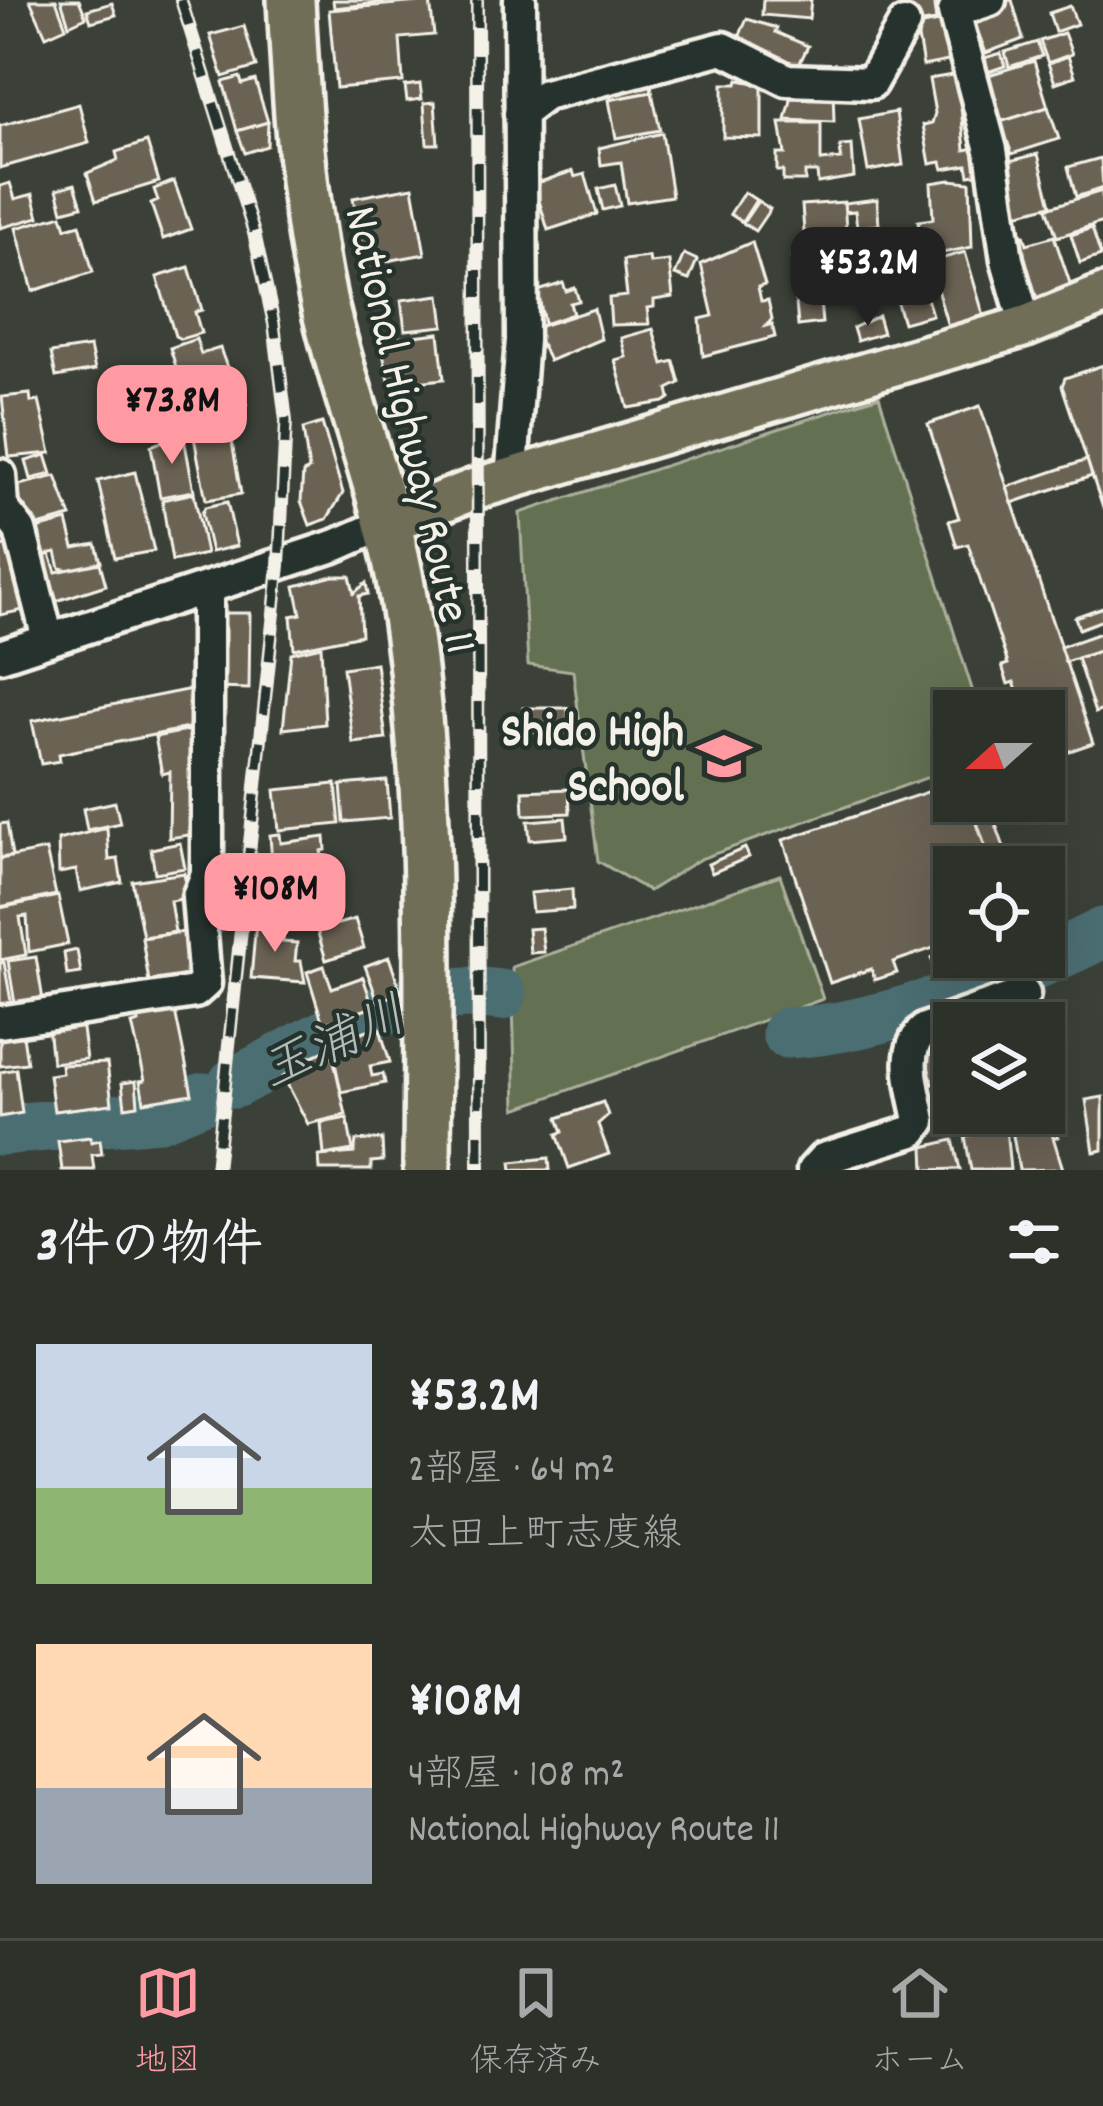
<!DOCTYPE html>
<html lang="ja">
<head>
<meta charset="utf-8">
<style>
	:root { --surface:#2c312a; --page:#343932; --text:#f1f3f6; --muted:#a6a9a8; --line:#484c47; --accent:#ff9aa2 }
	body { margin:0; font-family:Dekko,"Klee One",sans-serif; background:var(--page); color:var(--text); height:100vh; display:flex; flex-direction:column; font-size:45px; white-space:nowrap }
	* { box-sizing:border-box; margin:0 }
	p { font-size:39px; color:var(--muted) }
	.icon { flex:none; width:66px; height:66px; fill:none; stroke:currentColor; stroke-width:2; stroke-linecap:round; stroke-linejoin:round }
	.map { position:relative; height:1170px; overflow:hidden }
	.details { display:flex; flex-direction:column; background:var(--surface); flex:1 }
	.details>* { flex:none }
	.needle { width:78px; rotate:249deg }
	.buttons { position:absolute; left:933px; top:690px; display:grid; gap:24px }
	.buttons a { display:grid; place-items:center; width:132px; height:132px; border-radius:0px; background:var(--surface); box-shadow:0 12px 48px #0002,0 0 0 3px var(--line); font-size:60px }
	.price { position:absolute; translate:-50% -102px; padding:0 27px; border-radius:24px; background:var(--accent); color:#111; font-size:39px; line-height:78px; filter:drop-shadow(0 3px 6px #0008) }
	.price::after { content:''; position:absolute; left:50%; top:72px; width:36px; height:27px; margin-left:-18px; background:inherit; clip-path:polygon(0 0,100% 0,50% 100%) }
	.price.current { background:#222; color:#fff }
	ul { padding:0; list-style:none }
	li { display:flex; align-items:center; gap:36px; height:300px; padding:0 36px }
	li span { display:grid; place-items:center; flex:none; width:336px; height:240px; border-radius:0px; color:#555 }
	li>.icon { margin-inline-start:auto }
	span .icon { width:144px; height:144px; fill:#fffc; stroke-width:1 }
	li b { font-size:51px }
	h2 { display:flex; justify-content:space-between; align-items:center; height:144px; padding:0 36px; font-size:51px }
	.tabs { display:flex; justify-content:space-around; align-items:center; height:168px; border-top:3px solid var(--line); background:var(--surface); font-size:33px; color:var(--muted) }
	.tabs a { display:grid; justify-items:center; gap:6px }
	.tabs .current { color:var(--accent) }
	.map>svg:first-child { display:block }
</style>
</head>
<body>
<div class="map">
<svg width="1103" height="1170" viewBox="0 0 1103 1170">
	<rect width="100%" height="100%" fill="#3b4138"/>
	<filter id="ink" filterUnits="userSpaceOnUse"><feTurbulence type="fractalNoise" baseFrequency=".00833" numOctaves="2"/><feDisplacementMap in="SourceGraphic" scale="24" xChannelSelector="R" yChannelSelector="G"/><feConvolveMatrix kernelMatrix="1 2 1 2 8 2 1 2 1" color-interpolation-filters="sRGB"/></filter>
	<g filter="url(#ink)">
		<g fill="#637051" stroke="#acb09c" stroke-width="3">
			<path d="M879 396 979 711H954V768L700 859 649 891 598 861 573 671 528 665 520 513Z"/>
			<path d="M780 875 823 999 516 1109 512 967Z"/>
		</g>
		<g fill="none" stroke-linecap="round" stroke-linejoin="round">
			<g stroke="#4c6e73" stroke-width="51">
				<path d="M787 1033C882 1029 1017 976 1103 933"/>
				<path d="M234 1083C316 1041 405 981 501 995"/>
				<path d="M0 1130 159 1116 204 1098"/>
			</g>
		</g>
		<g fill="#6b6253" stroke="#f4f1e8" stroke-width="3">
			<path d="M30 0H56L66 27 46 36Z"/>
			<path d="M61 0H79L86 17 69 25Z"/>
			<path d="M333 0H404L334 8Z"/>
			<path d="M763 0H811L809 19 762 15Z"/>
			<path d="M900 0H941L942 5 934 6 936 21 902 26Z"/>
			<path d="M986 0H1012L1023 39 986 53 968 6Z"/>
			<path d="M430 1 434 35 400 38 403 82 336 88 329 10Z"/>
			<path d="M112 3 116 15 91 22 87 10Z"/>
			<path d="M1070 6 1077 24 1055 32 1049 13Z"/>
			<path d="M747 19 777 28 775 32 808 46 795 73 735 46Z"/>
			<path d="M950 20 958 59 923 66 916 26Z"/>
			<path d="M244 26 256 67 223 77 210 35Z"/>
			<path d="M1064 33 1072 54 1048 63 1040 41Z"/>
			<path d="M1037 42 1042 56 1009 67 1005 52Z"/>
			<path d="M1001 53 1005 66 979 75 974 61Z"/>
			<path d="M1068 56 1075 76 1055 83 1048 63Z"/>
			<path d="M1034 61 1048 107 1000 122 982 77Z"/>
			<path d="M958 74 965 150 985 146 990 172 969 175 967 165 943 169 941 162 930 164 923 125 932 123 935 113 929 79Z"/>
			<path d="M650 76 652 92 611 100 608 83Z"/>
			<path d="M240 77 242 84 255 80 268 122 237 131 223 82Z"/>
			<path d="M738 80 762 84V138L723 137V84H737Z"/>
			<path d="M420 84 422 99 407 101 405 86Z"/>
			<path d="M794 88 833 89 834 122 786 120Z"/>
			<path d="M652 92 660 130 616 138 609 100Z"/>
			<path d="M435 102 438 144H427L424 103Z"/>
			<path d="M79 104 89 143 0 168V126Z"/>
			<path d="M1048 107 1059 139 1012 154 1000 122Z"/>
			<path d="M896 112 903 165 868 171 859 119Z"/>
			<path d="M268 122 267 146 245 153 237 131Z"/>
			<path d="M780 123H821V161L841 159 840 146 852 145 854 177 818 183 817 172H805V181H783V171H777V154H785Z"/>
			<path d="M662 133 672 196 627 203 621 162 601 165 599 148Z"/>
			<path d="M147 142 159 182 96 201 87 173 118 160 116 152Z"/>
			<path d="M1038 154 1051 205 1013 215 1006 162Z"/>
			<path d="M1101 158 1103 188 1076 197 1068 167Z"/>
			<path d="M573 171 575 177 585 174 597 214 548 230 534 184Z"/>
			<path d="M950 180 970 182 972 247 923 257 918 221 933 219 931 183Z"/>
			<path d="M174 181 191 229 163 239 151 204 158 201 154 189Z"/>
			<path d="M10 183 15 199 33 194 39 217 0 228V186Z"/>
			<path d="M75 184 82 206 63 211 57 189Z"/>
			<path d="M615 185 620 206 603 210 598 189Z"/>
			<path d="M413 187 425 254 365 265 353 198Z"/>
			<path d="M1102 191 1103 222 1057 237 1047 208Z"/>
			<path d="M744 192 756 200 742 222 730 214Z"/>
			<path d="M877 199 879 225 857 227 855 211 844 212V203Z"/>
			<path d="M758 201 770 209 755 231 743 223Z"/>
			<path d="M844 202 848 254 806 258 802 205Z"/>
			<path d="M62 215 66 228 80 224 93 272 33 291 16 228Z"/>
			<path d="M1092 228 1101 256 1080 263 1071 235Z"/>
			<path d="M1024 235 1027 244 1054 236 1074 295 1032 306 1013 238Z"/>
			<path d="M752 242 765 285 758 287 761 301 768 300 772 319 766 326 772 324 775 337 703 356 700 319 713 316 701 264Z"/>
			<path d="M854 252 857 286 819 290 822 323 798 326 792 256Z"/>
			<path d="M965 252 985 320 949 330 929 262Z"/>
			<path d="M684 254 697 260 689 280 675 275Z"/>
			<path d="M649 257 650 263 669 261 673 297 654 300V307L647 308 649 324 611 325 609 298 627 296 623 260Z"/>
			<path d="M189 267 202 310 195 312 201 333 181 339 175 336 157 277Z"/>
			<path d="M563 283 566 291 575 288 579 301 570 303 573 314 544 324 538 291Z"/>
			<path d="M923 285 932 315 903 323 894 293Z"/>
			<path d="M440 295 444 326 405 330 401 300Z"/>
			<path d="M594 309 601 339 549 361 534 328Z"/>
			<path d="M878 316 883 333 857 341 853 328Z"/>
			<path d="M653 329 663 364 674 361 680 383 668 389 670 398 664 402 628 408 615 360 626 357 621 338Z"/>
			<path d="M439 333 444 379 390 385 380 340Z"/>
			<path d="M196 339 201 354 220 348 229 373 211 379 214 387 219 385 223 394 241 387 247 405 193 421 170 348Z"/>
			<path d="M90 347 95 370 56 377 51 353Z"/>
			<path d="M1103 365V508L1062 386 1065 378Z"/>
			<path d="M30 394 31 402 39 401 51 453 9 457 2 397Z"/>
			<path d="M183 403 187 416 170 422 166 409Z"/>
			<path d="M980 406 1093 743 1044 760V711H1024L1014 682 1008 684 1002 666 1008 664 968 544 957 547 949 521 959 518 928 424Z"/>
			<path d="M322 423 343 493 327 519 310 525 301 501 303 473 309 470 303 429Z"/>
			<path d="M229 425 241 494 206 500 193 432Z"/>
			<path d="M183 433 194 491 160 497 151 446Z"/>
			<path d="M46 455 52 474 31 479 26 461Z"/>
			<path d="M1087 460 1092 476 1012 503 1007 487Z"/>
			<path d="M135 472 154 551 115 558 98 481Z"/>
			<path d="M56 476 71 517 31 528 21 510 19 485Z"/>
			<path d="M194 493 206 554 172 561 162 500Z"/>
			<path d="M227 502 237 546 211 552 202 513 205 507Z"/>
			<path d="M67 521 74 548 96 544 101 562 69 570 60 568 56 552 36 557 29 531Z"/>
			<path d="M18 543 33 608 0 615V547Z"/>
			<path d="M50 554 56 572 100 563 106 585 50 603 36 559Z"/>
			<path d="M333 576H350L354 593 366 583 368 594 359 596 361 635 294 649 291 616 301 614 295 586Z"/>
			<path d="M1103 607V620L1079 629 1075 617Z"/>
			<path d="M215 613H250L249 689 214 688Z"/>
			<path d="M1103 632V650L1065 662 1060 647Z"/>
			<path d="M321 646 325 724 283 729 291 653Z"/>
			<path d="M1103 650V710L1095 713 1077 658Z"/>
			<path d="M376 663 386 739 353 743 343 668Z"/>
			<path d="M191 689 198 726 59 754 60 761 41 764 32 721Z"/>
			<path d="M523 708H568V732L523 733Z"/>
			<path d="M191 730 195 834 169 838 170 772 162 774 155 737Z"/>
			<path d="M387 781 390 818 344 822 341 785Z"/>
			<path d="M954 783V801H969L992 867H954V941L893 962 897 973 875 980 871 969 830 983 783 840Z"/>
			<path d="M336 784 340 824 279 830 275 790Z"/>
			<path d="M569 789 570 813 524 815 523 791Z"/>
			<path d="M115 802 120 823 87 830 83 809Z"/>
			<path d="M993 816 1011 867H992L977 822Z"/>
			<path d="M565 818 567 837 530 840 528 821Z"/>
			<path d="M7 823 12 856 0 858V824Z"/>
			<path d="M107 828 109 860 118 859 122 882 80 891 76 870 59 873 58 840Z"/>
			<path d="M280 834 281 843 325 837 326 850 321 851 332 909 324 910 325 919 310 921 311 928 297 929 296 917 276 919 270 835Z"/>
			<path d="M180 843 185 868 155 873 151 849Z"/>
			<path d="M745 848 749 857 712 873 708 864Z"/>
			<path d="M46 850 56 895 0 907V859Z"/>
			<path d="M184 873 188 898 170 901 175 932 143 937 132 881Z"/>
			<path d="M572 889 573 909 532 912 530 893Z"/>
			<path d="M58 896 68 944 29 952 27 916 20 917 26 955 0 960V908Z"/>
			<path d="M355 919 364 948 326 960 317 930Z"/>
			<path d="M256 922 285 924 283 942 297 943 295 961H301L305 982 251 978Z"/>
			<path d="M541 928 544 952 530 953 528 929Z"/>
			<path d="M184 932 191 981 150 988 142 938Z"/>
			<path d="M77 950 81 973 67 975 64 953Z"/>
			<path d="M954 951V957H1005L939 979 931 958Z"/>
			<path d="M36 957 43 1000 15 1004 8 961Z"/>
			<path d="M389 957 401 993 378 1001 365 966Z"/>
			<path d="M4 962 12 1007 0 1009V963Z"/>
			<path d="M324 966 332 988 363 977 373 1007 323 1024 307 972Z"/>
			<path d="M1032 998 1037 1023H1012L1010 1015 1019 1014 1016 1002Z"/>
			<path d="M174 1006 192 1094 144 1102 140 1081 145 1080 132 1024 139 1022 137 1012Z"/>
			<path d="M80 1014 86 1059 52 1063 47 1018Z"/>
			<path d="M379 1026 390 1062 370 1066 372 1076 383 1074 385 1083 341 1092 331 1043Z"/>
			<path d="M22 1028 27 1063 0 1066V1031Z"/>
			<path d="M952 1034 954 1077 933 1084 921 1044Z"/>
			<path d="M331 1048 346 1115 308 1124 283 1076 297 1068V1063Z"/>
			<path d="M107 1063 112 1104 54 1111 49 1075 62 1073 61 1065Z"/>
			<path d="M16 1069 22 1113 0 1117V1072Z"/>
			<path d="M954 1080V1113H971L954 1118 944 1083Z"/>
			<path d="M136 1081 138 1105 125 1107 122 1083Z"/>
			<path d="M1103 1097V1150L1094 1152 1086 1100Z"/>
			<path d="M603 1102 608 1115 598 1124 609 1154 569 1168 557 1134 563 1132 558 1118Z"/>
			<path d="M1044 1107 1053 1110 1058 1137H1053L1063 1169 1019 1170 1009 1113H1044Z"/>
			<path d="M347 1118 353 1150 324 1155 321 1123Z"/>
			<path d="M1006 1128 1010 1170H971L965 1136Z"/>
			<path d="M90 1137 91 1142 100 1140 102 1154 92 1155 94 1170H62L58 1141Z"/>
			<path d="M382 1139 383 1161 371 1162V1170H320L319 1156 354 1153 356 1141Z"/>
			<path d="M953 1140 960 1169 925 1170 924 1147Z"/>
			<path d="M549 1158 550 1170H512L511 1162Z"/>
		</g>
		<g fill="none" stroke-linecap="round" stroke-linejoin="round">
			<defs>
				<g id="minor">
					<path d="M990 0 954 12 991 150 1007 260 1026 326"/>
					<path d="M520 114 545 95 723 48 787 80 871 83 904 24"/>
					<path d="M0 475 2 507 20 530 48 639"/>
					<path d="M511 481 522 340 520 0"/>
					<path d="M0 656 337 545 389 522"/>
					<path d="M0 1022 195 992 205 983 198 897 207 874V588"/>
					<path d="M813 1170 823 1159 913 1131 920 1121C915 1091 899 1051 925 1029L1024 994"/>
				</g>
				<path id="major" d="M389 522 475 489 1026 326 1103 295"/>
				<path id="highway" d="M291 0C296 100 302 201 323 299 345 400 387 495 403 597 434 788 428 978 427 1170"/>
			</defs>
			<use href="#minor" stroke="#f4f1e8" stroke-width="39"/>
			<use href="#major" stroke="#f4f1e8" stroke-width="48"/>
			<use href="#highway" stroke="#f4f1e8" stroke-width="54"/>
			<use href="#minor" stroke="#26332d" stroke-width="30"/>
			<use href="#major" stroke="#716e59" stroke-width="39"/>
			<use href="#highway" stroke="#716e59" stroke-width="45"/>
			<defs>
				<g id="rail">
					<path d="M181 0 254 233 274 324 286 421 279 565 216 1170"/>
					<path d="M477 0 479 1170"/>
				</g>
			</defs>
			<use href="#rail" stroke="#f4f1e8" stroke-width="14"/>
			<use href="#rail" stroke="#26332d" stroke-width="9" stroke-dasharray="27" stroke-linecap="butt"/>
		</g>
	</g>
	<defs>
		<symbol id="school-bare" viewBox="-9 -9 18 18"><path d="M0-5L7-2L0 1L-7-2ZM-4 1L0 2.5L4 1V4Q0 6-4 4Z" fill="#ff9aa2" stroke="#26332d" stroke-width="2.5" paint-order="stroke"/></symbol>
	</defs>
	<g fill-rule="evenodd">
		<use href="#school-bare" x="686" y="718" width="76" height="76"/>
	</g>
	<g text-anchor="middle" stroke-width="9" stroke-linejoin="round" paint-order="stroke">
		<g font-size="48" fill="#f4f1e8" stroke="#26332d">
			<text transform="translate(414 429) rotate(77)" y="17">National Highway Route 11</text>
		</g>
		<g font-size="48" font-weight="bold" fill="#f4f1e8" stroke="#26332d" text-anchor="end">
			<text x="684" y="745">Shido High<tspan x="684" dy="55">School</tspan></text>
		</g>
		<g font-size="51" font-style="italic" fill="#b1bdb9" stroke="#26332d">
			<text transform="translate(332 1040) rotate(-24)" y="18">玉浦川</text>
		</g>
	</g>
</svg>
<div class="buttons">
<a><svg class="needle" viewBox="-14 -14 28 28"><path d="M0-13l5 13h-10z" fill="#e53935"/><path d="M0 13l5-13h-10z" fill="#a6a9a8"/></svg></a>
<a><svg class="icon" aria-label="locate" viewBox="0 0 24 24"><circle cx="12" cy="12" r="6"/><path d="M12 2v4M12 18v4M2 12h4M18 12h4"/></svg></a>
<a><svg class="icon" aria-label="layers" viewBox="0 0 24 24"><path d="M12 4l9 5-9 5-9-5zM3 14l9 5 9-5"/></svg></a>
</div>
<b class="price current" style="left:868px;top:329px">¥53.2M</b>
<b class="price" style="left:172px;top:467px">¥73.8M</b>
<b class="price" style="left:275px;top:955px">¥108M</b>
</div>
<section class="details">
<h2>3件の物件<svg class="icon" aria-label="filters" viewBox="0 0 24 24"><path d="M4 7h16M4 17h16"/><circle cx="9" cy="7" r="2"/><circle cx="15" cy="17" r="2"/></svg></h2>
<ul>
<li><span style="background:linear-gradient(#c9d6e8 60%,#8fb573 0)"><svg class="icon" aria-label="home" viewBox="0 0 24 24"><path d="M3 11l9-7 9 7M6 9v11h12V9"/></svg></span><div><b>¥53.2M</b><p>2部屋 · 64 m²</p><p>太田上町志度線</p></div></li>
<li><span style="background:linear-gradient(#ffd9b3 60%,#9aa5b1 0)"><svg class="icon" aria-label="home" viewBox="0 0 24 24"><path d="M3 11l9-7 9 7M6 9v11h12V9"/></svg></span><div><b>¥108M</b><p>4部屋 · 108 m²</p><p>National Highway Route 11</p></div></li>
</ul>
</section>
<nav class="tabs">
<a class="current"><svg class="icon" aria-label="map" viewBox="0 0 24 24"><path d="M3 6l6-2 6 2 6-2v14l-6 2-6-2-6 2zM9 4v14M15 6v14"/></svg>地図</a>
<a><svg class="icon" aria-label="saved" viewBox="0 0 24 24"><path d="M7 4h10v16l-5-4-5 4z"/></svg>保存済み</a>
<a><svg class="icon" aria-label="home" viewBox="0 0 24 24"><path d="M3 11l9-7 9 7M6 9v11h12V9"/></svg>ホーム</a>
</nav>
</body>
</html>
